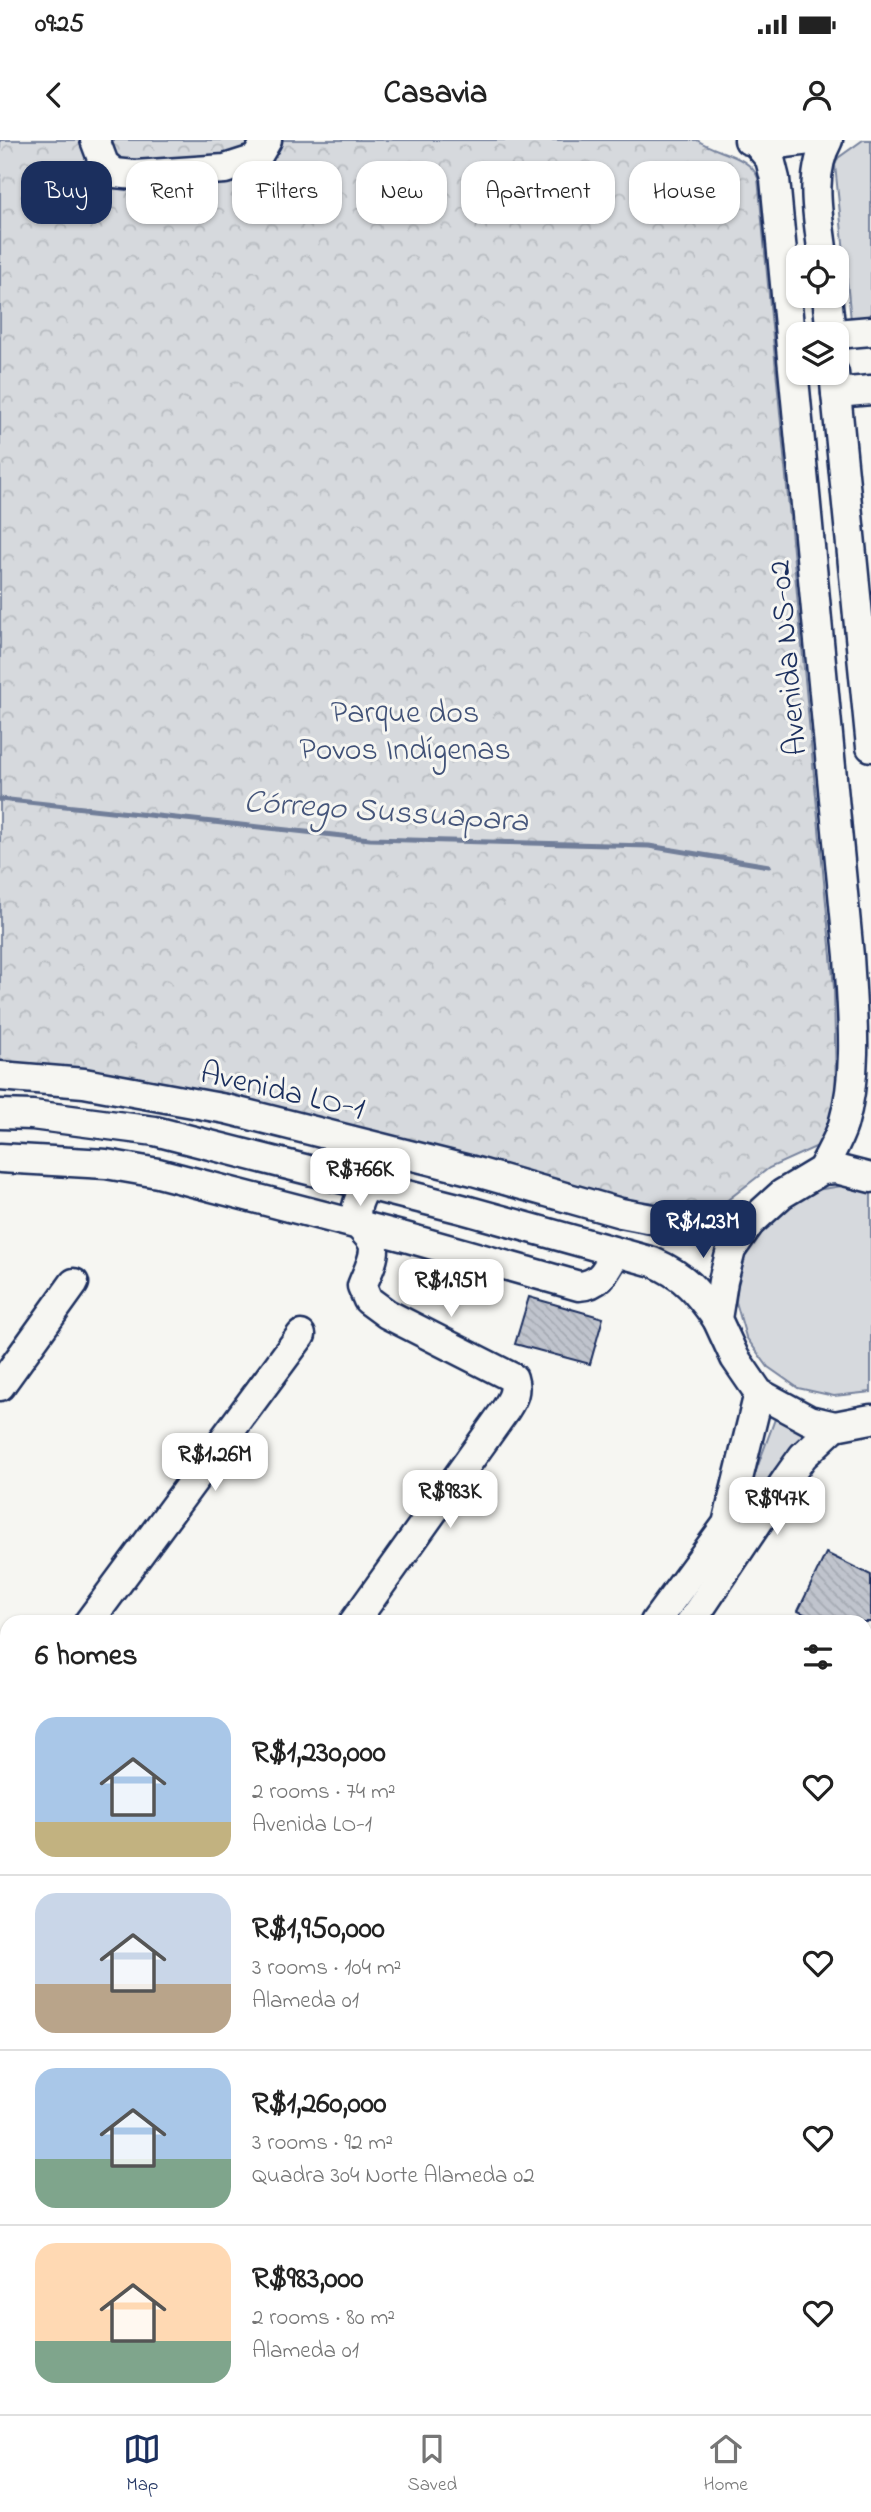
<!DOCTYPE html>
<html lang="en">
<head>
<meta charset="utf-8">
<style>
	:root { --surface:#fff; --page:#f2f2f2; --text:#222; --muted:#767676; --line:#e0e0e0; --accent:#1b2f5e }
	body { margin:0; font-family:"Indie Flower",sans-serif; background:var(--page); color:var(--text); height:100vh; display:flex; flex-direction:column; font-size:26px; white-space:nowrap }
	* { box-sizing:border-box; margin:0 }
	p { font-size:23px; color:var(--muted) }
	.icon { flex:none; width:38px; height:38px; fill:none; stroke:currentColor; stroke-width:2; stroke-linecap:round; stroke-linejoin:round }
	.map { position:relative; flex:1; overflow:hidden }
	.side { position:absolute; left:0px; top:1475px; width:872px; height:800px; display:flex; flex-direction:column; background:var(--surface); border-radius:21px 21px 0 0; box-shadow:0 2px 5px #0004 }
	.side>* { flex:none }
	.guide { position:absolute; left:21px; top:21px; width:830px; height:63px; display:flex; gap:14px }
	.fabs { position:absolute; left:786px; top:105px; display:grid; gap:14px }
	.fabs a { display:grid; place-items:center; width:63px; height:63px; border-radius:14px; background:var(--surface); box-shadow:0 2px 5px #0004; font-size:35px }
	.price { position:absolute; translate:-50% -60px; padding:0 16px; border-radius:14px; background:#fff; color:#222; font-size:23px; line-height:46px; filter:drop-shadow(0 2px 4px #0008) }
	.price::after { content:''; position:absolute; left:50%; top:42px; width:21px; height:16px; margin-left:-10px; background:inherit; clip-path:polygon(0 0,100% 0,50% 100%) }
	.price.current { background:var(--accent); color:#fff }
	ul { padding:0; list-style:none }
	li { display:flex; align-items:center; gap:21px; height:175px; padding:0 35px }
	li+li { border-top:2px solid var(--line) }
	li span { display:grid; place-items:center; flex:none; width:196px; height:140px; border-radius:21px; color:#555 }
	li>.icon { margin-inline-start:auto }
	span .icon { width:84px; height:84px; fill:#fffc; stroke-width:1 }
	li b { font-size:30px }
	h2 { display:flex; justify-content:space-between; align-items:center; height:84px; padding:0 35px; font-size:30px }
	.chip { padding:0 24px; border-radius:21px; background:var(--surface); box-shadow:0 2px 5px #0004; font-size:24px; line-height:63px }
	.chip.current { background:var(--accent); color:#fff }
	.status { display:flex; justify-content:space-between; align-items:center; height:49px; padding:0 35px; background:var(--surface); direction:ltr }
	.status svg { height:19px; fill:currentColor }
	header { display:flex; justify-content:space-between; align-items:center; height:91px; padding:0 35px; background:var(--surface); font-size:32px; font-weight:700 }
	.dock { display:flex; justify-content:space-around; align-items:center; height:98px; border-top:2px solid var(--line); background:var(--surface); font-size:19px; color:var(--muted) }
	.dock a { display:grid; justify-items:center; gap:4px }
	.dock .current { color:var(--accent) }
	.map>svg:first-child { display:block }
</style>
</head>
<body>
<div class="status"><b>09:25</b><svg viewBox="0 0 49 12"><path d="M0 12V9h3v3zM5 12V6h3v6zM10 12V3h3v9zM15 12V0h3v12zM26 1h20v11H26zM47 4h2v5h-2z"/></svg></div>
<header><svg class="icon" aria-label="back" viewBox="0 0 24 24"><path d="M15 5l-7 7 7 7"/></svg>Casavia<svg class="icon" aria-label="person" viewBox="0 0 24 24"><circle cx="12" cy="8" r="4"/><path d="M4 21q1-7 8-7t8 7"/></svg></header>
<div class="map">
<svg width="871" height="2274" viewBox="0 0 871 2274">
	<defs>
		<pattern id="park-crowns" width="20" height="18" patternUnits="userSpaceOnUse" patternTransform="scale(1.75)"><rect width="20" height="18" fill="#d6d9dd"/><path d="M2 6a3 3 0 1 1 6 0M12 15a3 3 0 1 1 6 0" fill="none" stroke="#b7bbc0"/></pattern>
		<pattern id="building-back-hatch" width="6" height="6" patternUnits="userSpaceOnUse" patternTransform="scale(1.75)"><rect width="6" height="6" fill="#c0c4cd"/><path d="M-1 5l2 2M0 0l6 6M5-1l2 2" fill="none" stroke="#a4a9b2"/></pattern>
	</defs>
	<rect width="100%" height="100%" fill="#f6f6f2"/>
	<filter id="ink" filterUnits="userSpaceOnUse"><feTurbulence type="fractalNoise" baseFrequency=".0143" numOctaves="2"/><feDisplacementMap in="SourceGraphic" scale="14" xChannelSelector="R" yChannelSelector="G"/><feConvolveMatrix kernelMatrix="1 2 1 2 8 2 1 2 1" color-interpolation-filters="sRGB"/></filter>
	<g filter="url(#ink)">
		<g fill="#d6d9dd" stroke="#78849e" stroke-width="2">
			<path d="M863 0H871V179L851 180 835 25 838 18Z"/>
			<path d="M842 1046 871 1051V1252L834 1256 798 1248 768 1227 746 1197 736 1162 739 1126 754 1093 809 1051Z"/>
			<path d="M775 1279 814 1295 683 1482H668L735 1388Z"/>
		</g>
		<path fill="url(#park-crowns)" stroke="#78849e" stroke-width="2" d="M0 0H697C715 13 750 15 758 38L834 848 836 948 833 977 820 1005 769 1028 725 1062 710 1068 627 1060 0 925Z"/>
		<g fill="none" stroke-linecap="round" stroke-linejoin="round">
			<path stroke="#717e99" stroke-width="5" d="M0 659 370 699 649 706 769 726"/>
		</g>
		<g fill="url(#building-back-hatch)" stroke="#1b2f5e" stroke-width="2">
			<path d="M529 1157 603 1178 590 1224 515 1204Z"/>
			<path d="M826 1413 871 1435V1482H821L798 1471Z"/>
		</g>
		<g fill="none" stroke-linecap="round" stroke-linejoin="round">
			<defs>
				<g id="minor">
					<path d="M95 0 104 24 115 33 135 35 225 29 256 19 267 0"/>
					<path d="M749 0 777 4 810 0"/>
					<path d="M755 1 770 19 775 39 849 816C852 871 859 931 843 985 838 1001 829 1015 822 1030"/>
					<path d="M823 117C819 79 808 36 828 0"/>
					<path d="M827 156 831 194"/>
					<path d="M836 194 871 191"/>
					<path d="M834 233 871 607"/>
					<path d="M836 253 871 250"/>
					<path d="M0 936 84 943 226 969 473 1031 621 1073 693 1087 750 1083"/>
					<path d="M0 974 32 975 155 991 462 1069 653 1122C685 1136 697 1151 717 1179"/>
					<path d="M0 1018 106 1024 158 1033 405 1097 579 1146C601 1145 607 1128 616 1112"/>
					<path d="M871 1038 836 1029 822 1030 782 1054 750 1083 731 1110 723 1141 717 1179 735 1218 759 1253 809 1280 835 1286 871 1279"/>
					<path d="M0 1246 74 1143"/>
					<path d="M89 1482 301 1195"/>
					<path d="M354 1482 506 1269C513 1258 517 1251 513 1238L387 1174 368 1160 362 1146C366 1135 374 1121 374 1109 374 1099 365 1094 360 1086 351 1072 360 1057 367 1044"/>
					<path d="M655 1482 727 1384 759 1253"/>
					<path d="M691 1482 788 1337 803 1316 835 1286"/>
					<path d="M0 1603 7 1593"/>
					<path d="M0 1721 7 1726"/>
					<path d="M864 1798 871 1788"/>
					<path d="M0 1970 7 1961"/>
					<path d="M864 2107 871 2112"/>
					<path d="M864 2151 871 2156"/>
					<path d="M460 2268 469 2274"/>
					<path d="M88 2274 92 2268"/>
					<path d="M139 2274 143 2268"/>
					<path d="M531 2274 533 2268"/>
				</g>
			</defs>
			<use href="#minor" stroke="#1b2f5e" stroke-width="33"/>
			<use href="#minor" stroke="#f6f6f2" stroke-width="28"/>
		</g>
	</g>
	<g text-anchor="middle" stroke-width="6" stroke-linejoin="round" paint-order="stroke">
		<g font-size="32" fill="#1b2f5e" stroke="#f6f6f2">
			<text transform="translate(786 518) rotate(-95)" y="11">Avenida NS-02</text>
			<text transform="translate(283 949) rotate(13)" y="11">Avenida LO-1</text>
		</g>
		<g font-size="32" fill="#405177" stroke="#f6f6f2">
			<text x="405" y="582">Parque dos<tspan x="405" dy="37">Povos Indígenas</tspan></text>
		</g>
		<g font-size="33" font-style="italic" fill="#46567b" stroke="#f6f6f2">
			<text transform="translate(386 669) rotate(4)" y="12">Córrego Sussuapara</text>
		</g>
	</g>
</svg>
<div class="fabs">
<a><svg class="icon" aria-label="locate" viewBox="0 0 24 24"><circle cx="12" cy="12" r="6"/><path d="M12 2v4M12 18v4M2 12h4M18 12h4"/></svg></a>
<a><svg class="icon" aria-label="layers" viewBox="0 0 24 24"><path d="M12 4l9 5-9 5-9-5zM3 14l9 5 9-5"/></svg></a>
</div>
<b class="price" style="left:360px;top:1068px">R$766K</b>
<b class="price current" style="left:703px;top:1120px">R$1.23M</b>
<b class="price" style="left:451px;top:1179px">R$1.95M</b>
<b class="price" style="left:215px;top:1353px">R$1.26M</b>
<b class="price" style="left:450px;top:1390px">R$983K</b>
<b class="price" style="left:777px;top:1397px">R$947K</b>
<div class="guide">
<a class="chip current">Buy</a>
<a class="chip">Rent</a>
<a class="chip">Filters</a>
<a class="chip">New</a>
<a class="chip">Apartment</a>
<a class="chip">House</a>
</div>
<section class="side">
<h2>6 homes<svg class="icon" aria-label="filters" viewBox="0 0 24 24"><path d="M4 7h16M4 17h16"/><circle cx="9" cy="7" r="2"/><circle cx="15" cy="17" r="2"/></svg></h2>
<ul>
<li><span style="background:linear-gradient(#a9c7e8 75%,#c2b280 0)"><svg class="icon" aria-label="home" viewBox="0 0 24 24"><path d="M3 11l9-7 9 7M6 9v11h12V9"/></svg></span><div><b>R$1,230,000</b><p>2 rooms · 74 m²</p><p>Avenida LO-1</p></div><svg class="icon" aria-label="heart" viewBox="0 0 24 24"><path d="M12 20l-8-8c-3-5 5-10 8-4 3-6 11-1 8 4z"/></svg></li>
<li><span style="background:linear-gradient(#c9d6e8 65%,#b9a48a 0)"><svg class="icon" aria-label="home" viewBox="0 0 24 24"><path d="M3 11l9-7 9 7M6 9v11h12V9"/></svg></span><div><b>R$1,950,000</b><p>3 rooms · 104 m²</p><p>Alameda 01</p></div><svg class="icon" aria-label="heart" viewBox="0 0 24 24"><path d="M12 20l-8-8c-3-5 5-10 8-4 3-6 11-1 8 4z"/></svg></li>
<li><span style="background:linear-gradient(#a9c7e8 65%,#7fa58c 0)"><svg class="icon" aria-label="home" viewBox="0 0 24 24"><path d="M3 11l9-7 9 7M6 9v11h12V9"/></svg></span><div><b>R$1,260,000</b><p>3 rooms · 92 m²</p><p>Quadra 304 Norte Alameda 02</p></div><svg class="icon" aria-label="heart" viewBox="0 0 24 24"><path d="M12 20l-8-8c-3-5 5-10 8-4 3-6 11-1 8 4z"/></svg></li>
<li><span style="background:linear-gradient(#ffd9b3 70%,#7fa58c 0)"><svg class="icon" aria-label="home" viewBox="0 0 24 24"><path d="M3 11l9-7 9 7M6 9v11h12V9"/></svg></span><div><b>R$983,000</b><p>2 rooms · 80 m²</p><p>Alameda 01</p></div><svg class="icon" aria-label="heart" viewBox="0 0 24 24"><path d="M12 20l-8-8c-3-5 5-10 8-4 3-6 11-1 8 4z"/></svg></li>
</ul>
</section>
</div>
<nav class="dock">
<a class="current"><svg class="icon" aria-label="map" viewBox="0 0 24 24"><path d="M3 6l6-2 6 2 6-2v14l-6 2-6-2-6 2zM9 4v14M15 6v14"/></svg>Map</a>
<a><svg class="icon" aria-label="saved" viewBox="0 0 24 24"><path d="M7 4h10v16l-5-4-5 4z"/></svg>Saved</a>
<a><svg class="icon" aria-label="home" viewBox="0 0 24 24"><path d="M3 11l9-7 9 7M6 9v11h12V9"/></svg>Home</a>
</nav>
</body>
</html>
